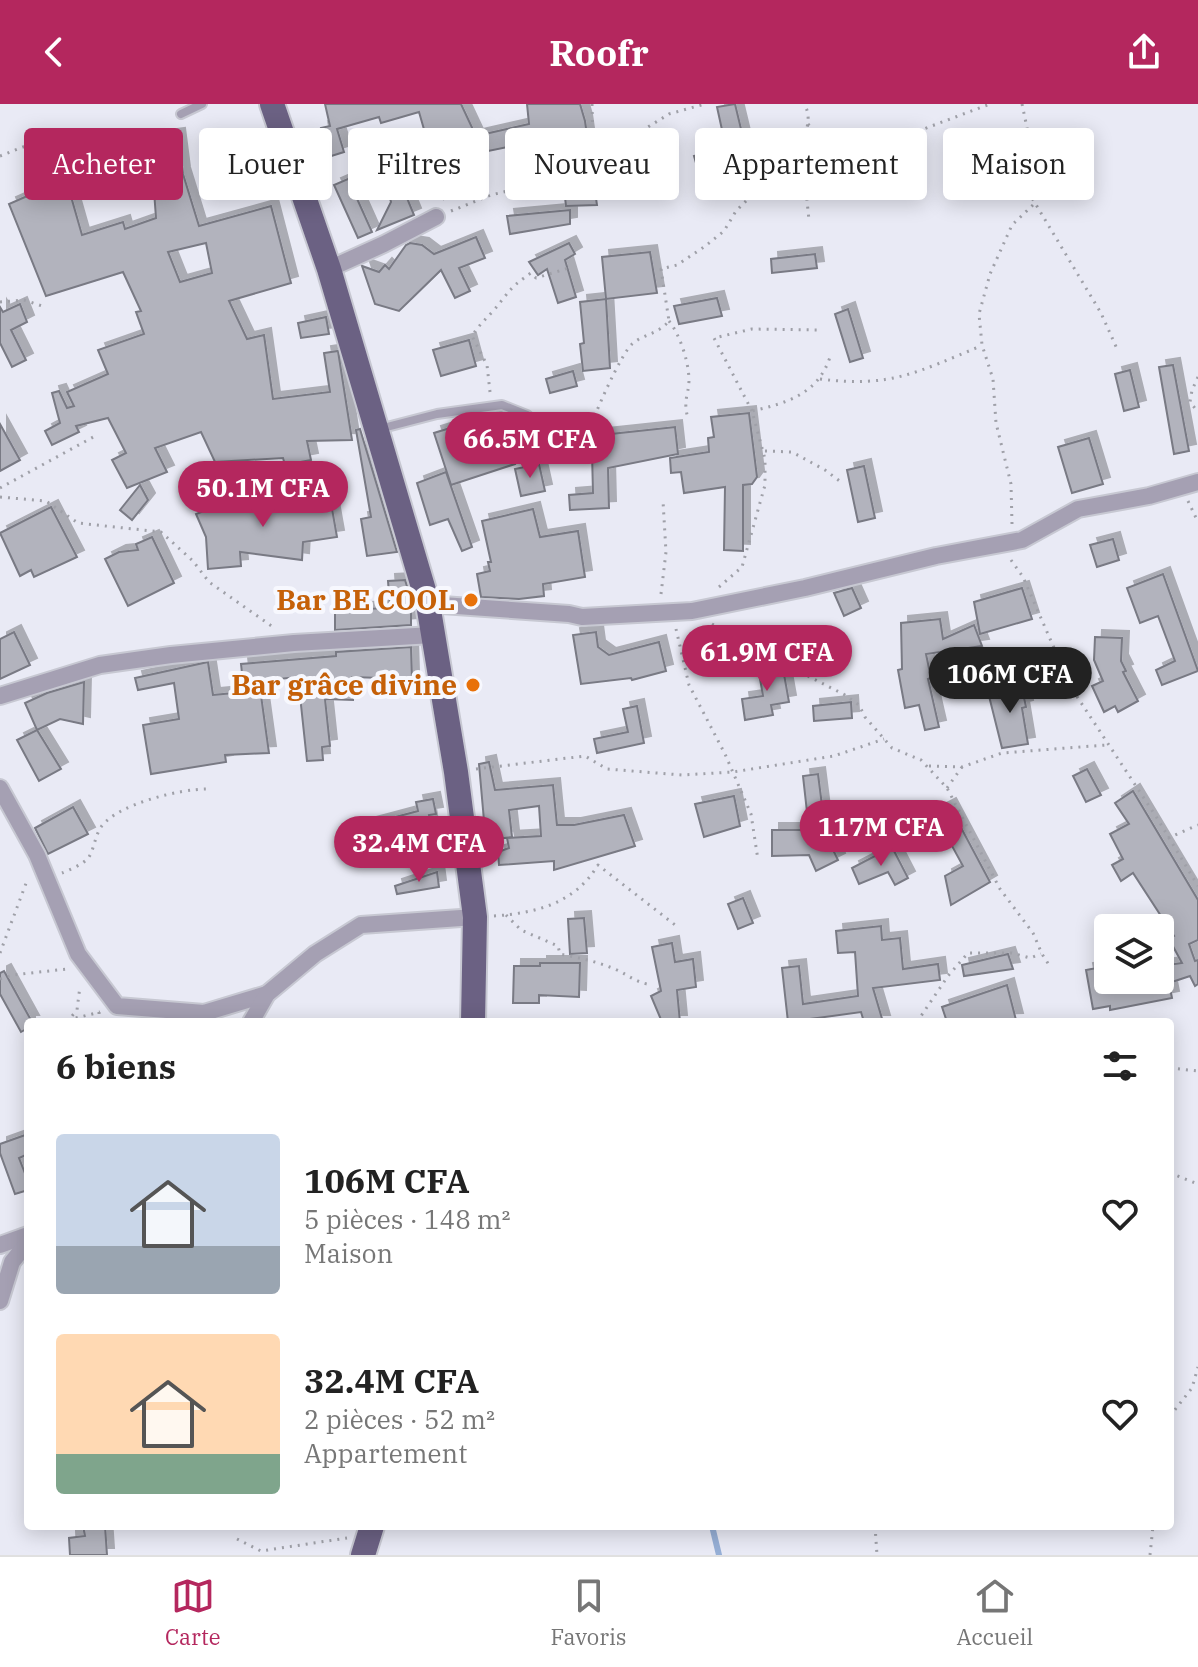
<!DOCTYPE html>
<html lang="fr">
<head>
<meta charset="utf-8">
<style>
	:root { --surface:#fff; --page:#f2f2f2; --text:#222; --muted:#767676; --line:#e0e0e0; --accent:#b4275e }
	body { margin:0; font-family:"IBM Plex Serif",serif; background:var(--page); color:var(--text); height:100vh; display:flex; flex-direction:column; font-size:30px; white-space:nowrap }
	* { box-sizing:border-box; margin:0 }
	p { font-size:26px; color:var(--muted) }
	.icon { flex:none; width:44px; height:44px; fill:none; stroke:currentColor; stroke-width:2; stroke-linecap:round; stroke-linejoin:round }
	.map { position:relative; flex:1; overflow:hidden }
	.side { position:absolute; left:24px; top:914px; width:1150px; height:512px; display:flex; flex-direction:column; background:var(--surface); border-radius:8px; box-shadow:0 4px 20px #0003 }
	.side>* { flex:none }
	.top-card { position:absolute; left:24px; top:24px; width:1150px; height:72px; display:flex; gap:16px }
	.controls { position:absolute; left:1094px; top:810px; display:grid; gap:16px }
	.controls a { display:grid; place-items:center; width:80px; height:80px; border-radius:8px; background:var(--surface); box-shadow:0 4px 20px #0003; font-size:40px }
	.price { position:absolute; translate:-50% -68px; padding:0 18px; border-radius:28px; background:var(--accent); color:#fff; font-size:26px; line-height:52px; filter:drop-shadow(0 2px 4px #0008) }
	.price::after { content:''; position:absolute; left:50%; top:48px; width:24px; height:18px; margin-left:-12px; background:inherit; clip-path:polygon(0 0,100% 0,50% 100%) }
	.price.selected { background:#222; color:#fff }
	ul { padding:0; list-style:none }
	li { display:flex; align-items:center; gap:24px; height:200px; padding:0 32px }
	li span { display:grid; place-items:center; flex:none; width:224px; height:160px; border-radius:8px; color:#555 }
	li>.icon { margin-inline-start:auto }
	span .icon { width:96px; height:96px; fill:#fffc; stroke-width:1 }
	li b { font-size:34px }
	h2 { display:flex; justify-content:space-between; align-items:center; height:96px; padding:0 32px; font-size:34px }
	.tag { padding:0 28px; border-radius:8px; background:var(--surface); box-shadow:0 4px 20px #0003; font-size:28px; line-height:72px }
	.tag.selected { background:var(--accent); color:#fff }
	header { display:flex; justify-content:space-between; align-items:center; height:104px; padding:0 32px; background:var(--accent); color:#fff; font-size:36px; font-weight:700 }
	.tab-bar { display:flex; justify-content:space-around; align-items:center; height:112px; border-top:2px solid var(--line); background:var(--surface); font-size:22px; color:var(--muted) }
	.tab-bar a { display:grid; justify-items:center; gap:4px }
	.tab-bar .selected { color:var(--accent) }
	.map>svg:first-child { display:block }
</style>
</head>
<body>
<header><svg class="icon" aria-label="back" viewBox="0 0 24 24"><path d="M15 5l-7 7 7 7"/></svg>Roofr<svg class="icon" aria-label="share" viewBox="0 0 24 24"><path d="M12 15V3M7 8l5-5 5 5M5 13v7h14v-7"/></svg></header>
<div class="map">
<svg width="1198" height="1451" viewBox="0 0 1198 1451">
	<defs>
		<filter id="shadow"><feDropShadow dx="7" dy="-7" stdDeviation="0" flood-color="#0004"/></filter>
	</defs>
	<rect width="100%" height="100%" fill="#e9eaf5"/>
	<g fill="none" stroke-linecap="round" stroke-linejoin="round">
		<path stroke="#96afd6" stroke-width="6" d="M712 1422 719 1451"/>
	</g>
	<g fill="#b2b3bd" stroke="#797a84" stroke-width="2" fill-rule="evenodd" filter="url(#shadow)">
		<path d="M325 0H461L476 32 529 20 527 0H580L585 17 597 101 566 102 562 67 538 71 532 38 449 55 457 86 444 95 419 8 381 19 379 13 337 25 344 48 325 54 321 40 324 39 321 24 330 22Z"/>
		<path d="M735 0 748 54 698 66 694 52 726 44 717 3Z"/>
		<path d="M178 31 183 70 199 122 271 102 291 179 229 197 247 235 264 231 273 295 330 288 324 249 338 247 352 336 307 337 311 356 285 361 283 354 215 358 201 328 155 344 167 368 127 384 112 356 126 349 108 314 76 322 79 328 52 341 45 327 60 319 52 289 59 287 67 304 74 302 67 288 108 270 98 246 144 230 136 208 141 207 123 168 46 192 9 100 66 75 82 131 123 118 125 125 156 114 153 73 113 79 111 40ZM206 139 212 169 180 178 168 148Z"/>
		<path d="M386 43 414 111 377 126 391 98 377 46Z"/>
		<path d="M378 62 383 75 354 88 372 128 358 134 334 81Z"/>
		<path d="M570 106V120L510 130 507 112Z"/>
		<path d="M476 133 485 154 459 164 470 187 455 194 441 166 399 207 375 200 362 162 379 168 385 161 389 165 406 141 410 139 422 141 434 150Z"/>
		<path d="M569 139 575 150 565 156 576 193 558 199 547 165 538 171 529 158Z"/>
		<path d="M650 148 657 189 606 195 602 153Z"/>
		<path d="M815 150 817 164 772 169 771 155Z"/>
		<path d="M717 194 722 212 679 220 674 202Z"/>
		<path d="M606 195 610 264 583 267 580 240 584 239 580 198Z"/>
		<path d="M20 200 27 218 11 226 26 256 12 263 0 239V203L3 208Z"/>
		<path d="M848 205 863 254 850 258 835 210Z"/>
		<path d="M326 213 329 230 301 234 298 219Z"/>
		<path d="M469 236 476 262 441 272 433 246Z"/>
		<path d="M1173 261 1189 347 1174 350 1159 263Z"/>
		<path d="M1130 266 1139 303 1124 307 1115 270Z"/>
		<path d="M573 267 577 282 550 289 546 275Z"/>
		<path d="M498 309 515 360 451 381 434 329Z"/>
		<path d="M749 309 757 373 752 380 743 381V447L724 446 725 383 684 389 681 368 671 369 670 354 709 348 708 334 714 333 711 313Z"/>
		<path d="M0 320 20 356 0 367Z"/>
		<path d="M675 323 678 350 608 364 609 404 570 406 569 391 593 389 592 349 583 350V333Z"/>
		<path d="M360 325 397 448 367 452 361 415 371 413 356 326Z"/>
		<path d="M1089 334 1103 380 1072 389 1058 343Z"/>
		<path d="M539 360 545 387 521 392 515 365Z"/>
		<path d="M864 362 875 414 858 418 847 366Z"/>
		<path d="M446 368 472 443 462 447 448 415 430 421 417 379Z"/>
		<path d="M140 381 148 396 132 416 120 406Z"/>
		<path d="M281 384H296L295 405 331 399 337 433 303 438 302 456 240 448 241 462 208 465 206 433 196 410 217 402 216 398 280 397Z"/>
		<path d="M51 403 77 453 34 473 31 466 20 472 0 429Z"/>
		<path d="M533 405 540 433 578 427 585 473 543 480 544 492 519 495 481 493 477 470 490 467 488 458H491L482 417Z"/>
		<path d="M152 433 174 479 128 502 105 455 119 448 138 446 136 440Z"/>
		<path d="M1113 435 1119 456 1097 463 1090 441Z"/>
		<path d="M1163 470 1198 567 1162 581 1156 566 1175 557 1158 512 1140 519 1127 484Z"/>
		<path d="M405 476 411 495V521L335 526V506L390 504 388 477Z"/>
		<path d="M852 484 861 504 844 512 834 489Z"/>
		<path d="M1022 484 1032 515 980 530 974 498Z"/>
		<path d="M940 515 943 535 974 521 982 542 926 550 931 574 928 575 939 623 925 626 919 601 905 604 898 566 902 565 901 519Z"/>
		<path d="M14 528 30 561 0 575V535Z"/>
		<path d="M596 528 598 543 609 551 659 538 666 567 632 576 631 574 581 580 573 531Z"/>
		<path d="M1095 533 1122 534 1121 557 1126 567 1123 568 1138 597 1118 608 1115 602 1104 608 1092 582 1103 577 1094 556Z"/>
		<path d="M411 543 412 575 352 573 353 596 325 595 330 642 322 643 323 656 307 657 298 573 259 577 269 649 225 651 226 658 151 670 143 621 179 615 174 579 138 586 135 574 208 558 213 591 244 588 241 560 336 552V548Z"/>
		<path d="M782 559 789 598 771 601 773 611 745 616 742 595 763 592 758 563Z"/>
		<path d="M84 578 83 620 60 615 37 626 25 599 47 589Z"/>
		<path d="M1021 579 1026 603 1022 604 1028 640 1002 644 988 588Z"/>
		<path d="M851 598 852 614 814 617 813 602Z"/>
		<path d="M637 602 644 639 597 649 594 635 628 628 623 605Z"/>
		<path d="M37 626 61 665 39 677 17 636Z"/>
		<path d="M489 658 495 686 553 681 557 721H574L624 711 635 742 554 766V757L499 761 498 748 509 744 507 734 541 732 539 702 509 706 512 733 497 735V727L485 728 479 660Z"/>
		<path d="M1087 665 1101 691 1086 698 1073 672Z"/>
		<path d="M818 670 824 717H819L838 756 816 767 809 751 772 752V726H809L803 672Z"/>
		<path d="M1133 687 1198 796V836L1189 840 1195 857 1198 856V880L1195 882 1190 872 1169 879 1172 894 1110 906V902L1093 905 1086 866 1102 863 1106 884 1160 876V862L1182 859 1169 835 1174 832 1133 769 1121 777 1112 761 1123 755 1110 730 1129 720 1115 699Z"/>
		<path d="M734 692 740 722 704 733 695 700Z"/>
		<path d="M433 695 436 710 429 711 434 744 415 746 414 735 364 748 358 723 418 707 416 698Z"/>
		<path d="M949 701 990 778 951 801 945 772 963 762 934 709Z"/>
		<path d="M73 703 88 730 48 750 35 724Z"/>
		<path d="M892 743 908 774 895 781 888 768 859 780 852 764Z"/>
		<path d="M437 768 439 783 397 790 395 782Z"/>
		<path d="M743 794 753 819 738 825 728 800Z"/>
		<path d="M584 814 587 849 570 850 568 815Z"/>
		<path d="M881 822 882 836 900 834 903 865 938 860 940 876 873 884 883 918H864L861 908 788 918 782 864 799 862 803 900 858 892 855 848 838 849 836 827Z"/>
		<path d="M672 839 675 858 693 855 696 883 677 886 680 918H662L651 892 661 887 652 843Z"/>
		<path d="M1008 850 1013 865 964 872 962 861Z"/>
		<path d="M540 859H580L579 893 539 891V899H513L514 862H540Z"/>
		<path d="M4 867 32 918H28V924L21 928 0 890V869Z"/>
		<path d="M1007 881 1016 916 947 918 942 903Z"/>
		<path d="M28 1030V1050L19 1054 28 1077V1086L15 1090 0 1049V1040Z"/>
		<path d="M83 1422H105L107 1451H70L69 1434 85 1432Z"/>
	</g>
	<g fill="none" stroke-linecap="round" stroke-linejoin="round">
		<defs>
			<g id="service">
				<path d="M181 10 202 0"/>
				<path d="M379 325 437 310 502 301 527 311 545 326"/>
			</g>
			<g id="minor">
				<path d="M329 165 384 140 436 113"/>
				<path d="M428 500 569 510 582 513 692 507 805 484 936 452 1022 436 1078 405 1149 392 1198 378"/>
				<path d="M0 592 100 561 171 551 294 539 433 531"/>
				<path d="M0 684 37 751 78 850 117 902 204 909 267 890"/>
				<path d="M251 918 267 890 315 850 361 821 475 813"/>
				<path d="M0 1141 28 1131"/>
				<path d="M0 1197 12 1158 28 1138"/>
			</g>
			<g id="primary">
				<path d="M272 0 329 165 428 500 456 668 475 813 473 918"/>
				<path d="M363 1451 372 1422"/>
			</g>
		</defs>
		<use href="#service" stroke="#c7c8d2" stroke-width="12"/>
		<use href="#minor" stroke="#c7c8d2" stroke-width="20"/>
		<use href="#primary" stroke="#c7c8d2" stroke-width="28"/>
		<g stroke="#9fa0a8" stroke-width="3" stroke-dasharray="2 6" stroke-linecap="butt">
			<path d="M592 0 593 40 604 63"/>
			<path d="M1022 0 1033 52 1032 94 1101 209 1118 247"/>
			<path d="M808 20 844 57"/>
			<path d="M801 39 809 116"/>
			<path d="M0 52 23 43 51 39"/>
			<path d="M787 66C796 49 817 19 804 0"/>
			<path d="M451 107 491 91 541 79 580 80 604 63 619 41 669 10 705 0"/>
			<path d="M0 198 24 196 42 202"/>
			<path d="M669 217C680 231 689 258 689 277 688 294 683 295 688 315"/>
			<path d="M1198 273 1192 286 1190 298 1198 308"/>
			<path d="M820 275C892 284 917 268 981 242"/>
			<path d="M490 288 487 261 472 232C478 222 486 215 494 206 509 188 510 183 531 169L536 174 572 163"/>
			<path d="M752 307 714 234 752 225 819 226"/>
			<path d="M576 319 589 327 583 339V354L557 357 541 353 537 347 545 326Z"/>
			<path d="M589 327C594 311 621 250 632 240 645 229 657 231 669 217L661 165 677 161 704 143 724 127 736 107 751 92 786 68 870 54 894 41 905 32 990 0"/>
			<path d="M765 347 792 348 825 366 841 378"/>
			<path d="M0 384 97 331"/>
			<path d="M0 393 46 397 78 419 161 428 193 457 209 478 273 523"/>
			<path d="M1188 397 1198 418"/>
			<path d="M1012 420 1011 380 996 319 993 275 982 241 979 210 990 170 1012 121 1035 99"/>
			<path d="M1011 456 1023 473 1072 585 1157 714 1198 782"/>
			<path d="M719 483 742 463 765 381V355L752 307C787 299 818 290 830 253"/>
			<path d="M661 490 666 448 663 397"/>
			<path d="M712 520 750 545 786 552 802 569 845 591 859 601 865 613 892 644 921 656 947 684 1000 785 1033 829 1042 850 1051 864"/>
			<path d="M676 525 689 581 725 650 751 710 758 756"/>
			<path d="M929 662 962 663 1002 649 1106 641"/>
			<path d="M476 665 585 652 607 665 682 671 733 668 834 652 884 635"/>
			<path d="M947 684 962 663"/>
			<path d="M1168 734 1198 721"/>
			<path d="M62 769C69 766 84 760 89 753 94 745 95 732 101 723 117 700 180 685 207 685"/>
			<path d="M506 811 521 826 558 842 560 850C580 854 599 858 617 866 628 871 634 877 647 880"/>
			<path d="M494 812C537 809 575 799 598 761L679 824"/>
			<path d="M0 849 28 774"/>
			<path d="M0 875 13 871 67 865"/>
			<path d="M68 916 100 908"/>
			<path d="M67 918 77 906 80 882"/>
			<path d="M99 918V908"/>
			<path d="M917 918 948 872 968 849H1012L1030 854 1041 850"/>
			<path d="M1170 964 1198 967"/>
			<path d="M1170 1069 1198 1080"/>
			<path d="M1170 1312 1192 1284 1198 1263"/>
			<path d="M875 1422 877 1451"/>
			<path d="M237 1435 261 1447 347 1434"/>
			<path d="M1150 1451 1153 1422"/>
		</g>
		<use href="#service" stroke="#a5a0b3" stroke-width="8"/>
		<use href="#minor" stroke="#a5a0b3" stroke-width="16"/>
		<use href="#primary" stroke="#6b6183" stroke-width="24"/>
	</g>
	<g fill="#e8710a" stroke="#f7f8fe" stroke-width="3">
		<circle cx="471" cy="496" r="8"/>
		<circle cx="473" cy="581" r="8"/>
	</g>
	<g text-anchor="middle" stroke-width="8" stroke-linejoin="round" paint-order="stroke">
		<g font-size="28" font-weight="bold" fill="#c56008" stroke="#f7f8fe" text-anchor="end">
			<text x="455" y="506">Bar BE COOL</text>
			<text x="457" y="591">Bar grâce divine</text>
		</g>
	</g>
</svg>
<div class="controls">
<a><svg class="icon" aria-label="layers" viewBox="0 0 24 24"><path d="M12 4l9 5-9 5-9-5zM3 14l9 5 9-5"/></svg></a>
</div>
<b class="price" style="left:530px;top:376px">66.5M CFA</b>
<b class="price" style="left:263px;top:425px">50.1M CFA</b>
<b class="price" style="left:767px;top:589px">61.9M CFA</b>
<b class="price selected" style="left:1010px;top:611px">106M CFA</b>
<b class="price" style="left:881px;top:764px">117M CFA</b>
<b class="price" style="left:419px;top:780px">32.4M CFA</b>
<div class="top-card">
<a class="tag selected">Acheter</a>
<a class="tag">Louer</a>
<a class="tag">Filtres</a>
<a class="tag">Nouveau</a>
<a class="tag">Appartement</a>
<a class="tag">Maison</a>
</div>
<section class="side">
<h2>6 biens<svg class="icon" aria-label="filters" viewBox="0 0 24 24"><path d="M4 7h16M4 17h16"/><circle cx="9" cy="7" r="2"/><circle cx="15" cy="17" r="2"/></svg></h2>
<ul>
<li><span style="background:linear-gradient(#c9d6e8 70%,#9aa5b1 0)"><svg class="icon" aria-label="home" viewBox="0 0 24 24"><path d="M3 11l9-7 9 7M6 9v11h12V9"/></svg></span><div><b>106M CFA</b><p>5 pièces · 148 m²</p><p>Maison</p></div><svg class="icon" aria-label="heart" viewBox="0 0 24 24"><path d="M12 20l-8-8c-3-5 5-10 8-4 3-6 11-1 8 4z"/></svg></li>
<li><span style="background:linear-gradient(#ffd9b3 75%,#7fa58c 0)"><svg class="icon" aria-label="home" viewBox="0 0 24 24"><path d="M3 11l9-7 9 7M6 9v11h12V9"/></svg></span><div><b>32.4M CFA</b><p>2 pièces · 52 m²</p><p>Appartement</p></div><svg class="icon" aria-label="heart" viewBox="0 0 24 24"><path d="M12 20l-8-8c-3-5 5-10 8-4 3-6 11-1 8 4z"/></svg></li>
</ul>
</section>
</div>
<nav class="tab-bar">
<a class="selected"><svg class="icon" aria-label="map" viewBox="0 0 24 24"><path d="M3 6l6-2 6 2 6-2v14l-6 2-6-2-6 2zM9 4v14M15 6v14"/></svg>Carte</a>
<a><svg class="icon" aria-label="saved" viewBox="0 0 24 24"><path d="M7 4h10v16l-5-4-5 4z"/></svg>Favoris</a>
<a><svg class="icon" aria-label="home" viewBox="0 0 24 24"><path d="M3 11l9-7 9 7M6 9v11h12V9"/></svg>Accueil</a>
</nav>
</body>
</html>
